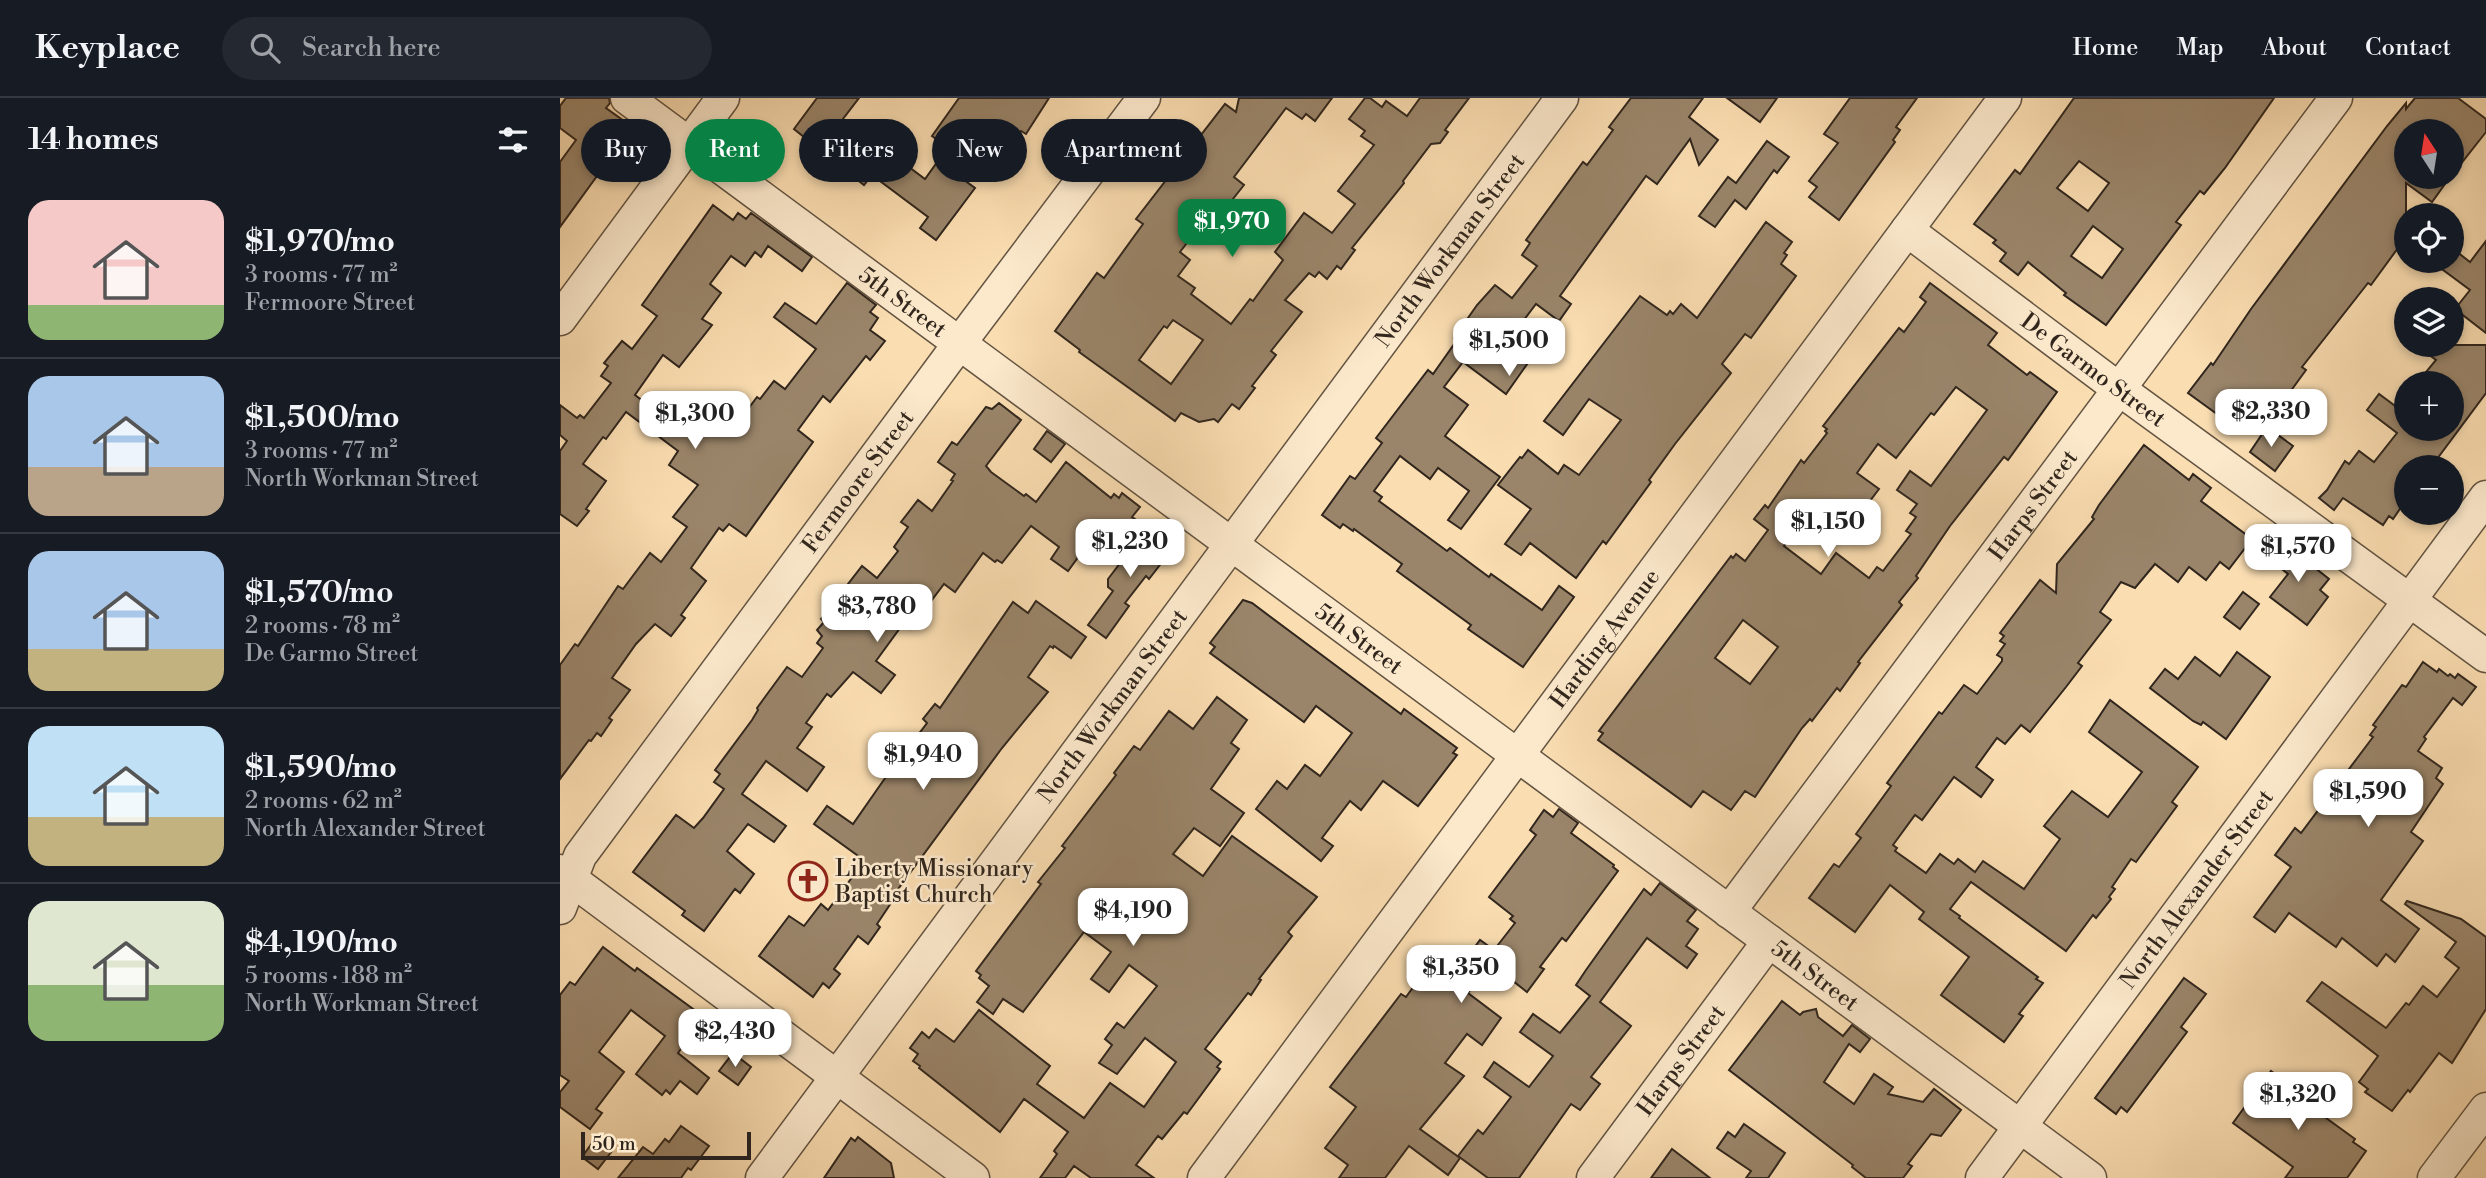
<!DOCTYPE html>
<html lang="en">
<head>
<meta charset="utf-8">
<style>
	:root { --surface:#171b24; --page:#242831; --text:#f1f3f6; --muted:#9ea1a6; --line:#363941; --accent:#0b8043 }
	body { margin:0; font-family:"Libre Bodoni",serif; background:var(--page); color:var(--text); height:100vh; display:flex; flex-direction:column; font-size:26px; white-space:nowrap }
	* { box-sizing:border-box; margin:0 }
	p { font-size:23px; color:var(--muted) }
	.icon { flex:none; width:38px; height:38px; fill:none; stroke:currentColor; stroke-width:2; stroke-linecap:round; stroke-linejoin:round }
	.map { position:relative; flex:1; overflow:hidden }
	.drawer { display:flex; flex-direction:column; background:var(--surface); width:560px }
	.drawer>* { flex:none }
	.hud { position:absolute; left:21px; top:21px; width:665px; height:63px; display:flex; gap:14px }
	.needle { width:46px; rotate:348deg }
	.fabs { position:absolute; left:1834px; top:21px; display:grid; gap:14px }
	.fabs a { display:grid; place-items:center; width:70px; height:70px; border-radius:50%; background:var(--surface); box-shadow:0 4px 10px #0003; font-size:35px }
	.scale { position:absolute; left:21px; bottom:18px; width:170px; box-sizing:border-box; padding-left:7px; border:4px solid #31261d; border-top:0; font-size:19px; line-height:24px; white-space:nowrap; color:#31261d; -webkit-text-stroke:5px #fce9cc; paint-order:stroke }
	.price { position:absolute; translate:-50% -60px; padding:0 16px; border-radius:14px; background:#fff; color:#222; font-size:23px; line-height:46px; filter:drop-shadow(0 2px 4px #0008) }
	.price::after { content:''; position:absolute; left:50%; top:42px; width:21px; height:16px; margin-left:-10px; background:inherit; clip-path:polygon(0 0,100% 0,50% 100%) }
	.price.current { background:var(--accent); color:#fff }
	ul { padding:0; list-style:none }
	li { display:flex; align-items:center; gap:21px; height:175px; padding:0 28px }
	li+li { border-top:2px solid var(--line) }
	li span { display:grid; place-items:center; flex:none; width:196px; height:140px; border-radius:21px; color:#555 }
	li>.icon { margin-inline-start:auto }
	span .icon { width:84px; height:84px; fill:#fffc; stroke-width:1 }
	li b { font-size:30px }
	h2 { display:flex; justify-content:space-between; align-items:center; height:84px; padding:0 28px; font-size:30px }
	.tag { padding:0 24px; border-radius:32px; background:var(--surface); box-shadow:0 4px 10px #0003; font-size:24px; line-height:63px }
	.tag.current { background:var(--accent); color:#fff }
	header { display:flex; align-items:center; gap:42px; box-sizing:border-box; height:98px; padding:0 35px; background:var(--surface); border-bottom:2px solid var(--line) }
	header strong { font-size:33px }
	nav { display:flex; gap:38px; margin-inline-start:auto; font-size:24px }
	.search { width:490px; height:63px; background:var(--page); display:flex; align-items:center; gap:18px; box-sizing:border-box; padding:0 24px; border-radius:38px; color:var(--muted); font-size:26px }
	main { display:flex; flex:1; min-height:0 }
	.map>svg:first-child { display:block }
</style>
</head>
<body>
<header>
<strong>Keyplace</strong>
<div class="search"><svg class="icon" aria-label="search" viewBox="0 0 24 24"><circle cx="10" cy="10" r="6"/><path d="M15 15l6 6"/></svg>Search here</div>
<nav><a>Home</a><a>Map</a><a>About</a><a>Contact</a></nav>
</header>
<main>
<section class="drawer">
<h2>14 homes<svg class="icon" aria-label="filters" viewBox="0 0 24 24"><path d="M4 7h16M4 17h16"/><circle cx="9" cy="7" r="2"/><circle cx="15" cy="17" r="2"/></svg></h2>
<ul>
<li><span style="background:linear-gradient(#f6c9c9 75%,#8fb573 0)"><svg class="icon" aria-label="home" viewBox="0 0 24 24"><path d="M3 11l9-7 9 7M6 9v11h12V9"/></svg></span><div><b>$1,970/mo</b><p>3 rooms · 77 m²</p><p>Fermoore Street</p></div></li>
<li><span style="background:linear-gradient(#a9c7e8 65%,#b9a48a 0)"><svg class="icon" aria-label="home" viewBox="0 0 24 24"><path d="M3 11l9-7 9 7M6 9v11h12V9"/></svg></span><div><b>$1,500/mo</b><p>3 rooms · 77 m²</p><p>North Workman Street</p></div></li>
<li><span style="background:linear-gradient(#a9c7e8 70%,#c2b280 0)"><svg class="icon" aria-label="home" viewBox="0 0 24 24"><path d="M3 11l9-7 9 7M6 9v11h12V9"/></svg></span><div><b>$1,570/mo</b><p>2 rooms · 78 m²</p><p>De Garmo Street</p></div></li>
<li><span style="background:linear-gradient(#bfe0f5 65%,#c2b280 0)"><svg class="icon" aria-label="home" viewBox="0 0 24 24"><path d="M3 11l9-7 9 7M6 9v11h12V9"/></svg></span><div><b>$1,590/mo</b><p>2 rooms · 62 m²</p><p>North Alexander Street</p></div></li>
<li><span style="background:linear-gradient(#dfe7d0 60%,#8fb573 0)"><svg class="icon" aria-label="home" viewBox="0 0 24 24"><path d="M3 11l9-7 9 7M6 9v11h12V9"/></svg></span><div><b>$4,190/mo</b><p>5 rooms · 188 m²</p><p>North Workman Street</p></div></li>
</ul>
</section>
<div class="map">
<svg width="1926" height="1080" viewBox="0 0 1926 1080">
	<rect width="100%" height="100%" fill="#faddb1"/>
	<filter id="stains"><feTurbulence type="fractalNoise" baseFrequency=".00286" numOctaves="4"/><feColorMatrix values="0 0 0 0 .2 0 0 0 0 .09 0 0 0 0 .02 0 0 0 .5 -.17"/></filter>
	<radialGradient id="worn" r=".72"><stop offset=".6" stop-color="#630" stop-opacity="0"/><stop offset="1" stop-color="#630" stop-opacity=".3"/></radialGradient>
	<g fill="#9a856a" stroke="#31261d" stroke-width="2" fill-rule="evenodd">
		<path d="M6 0H49L50 5 46 10 71 28 58 46 56 44 33 75 37 78 0 129V64L16 42 0 30V8Z"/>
		<path d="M257 0H299L273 34 319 68 304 87 234 31Z"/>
		<path d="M399 0H489L466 36 461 33 440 62 407 38 395 55 372 38Z"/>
		<path d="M679 0H772L755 23 746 16 742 21 726 10 674 79 684 87 657 121 650 115 620 154 630 162 618 178 635 190 631 196 671 226 690 201 693 203 723 162 715 154 744 115 772 135 795 106 778 93 814 47 801 38 805 33 789 21 805 0H810L822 9 826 3 847 18 860 0H909L885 32 888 34 880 45 871 46 843 83 844 85 792 150 795 152 781 171 777 168 767 181 759 174 755 179 749 175 725 202 742 214 711 253 716 257 692 288 695 290 679 311 672 306 658 324 654 321 639 324 621 315 615 323 519 254 520 252 495 233 537 175 544 180 583 126 576 121 665 6 676 14ZM613 222 643 242 611 286 579 262 604 228 607 230Z"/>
		<path d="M1071 0H1143L1129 19 1158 42 1139 67 1130 41 1097 86 1086 78 1000 198 1011 206 999 223 976 206 954 235 977 252 946 296 903 264 884 289 908 307 885 338 940 379 901 431 888 422 909 393 878 370 870 381 840 358 814 393 822 399 819 403 887 453 890 450 929 479 931 476 982 512 999 488 1014 499 963 569 908 531 911 527 837 473 842 466 794 431 793 433 783 426 780 430 762 417 790 378 795 381 822 345 816 340 868 272 873 276 897 242 894 240 917 207 935 187 952 200 977 168 962 157 970 145 966 142 1023 64 1027 67 1053 32 1049 29Z"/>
		<path d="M1167 0H1217L1200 24Z"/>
		<path d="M1290 0H1357L1336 29 1340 32 1333 42 1335 44 1279 122 1249 99 1257 89 1249 83 1278 45 1264 36Z"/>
		<path d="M1514 0H1714L1665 70 1644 96 1640 93 1616 124 1621 127 1546 227 1504 197 1506 195 1468 164 1458 177 1440 163 1446 155 1433 145 1436 142 1414 126 1455 72 1460 76ZM1519 63 1549 85 1528 113 1497 90ZM1533 128 1563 151 1542 180 1511 158Z"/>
		<path d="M1855 0H1898L1926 21V34L1892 77V33H1846V79H1890L1872 104 1846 85V139L1811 187 1808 185 1742 269 1746 272 1730 294 1734 297 1710 329 1679 306 1665 321 1661 319 1628 295 1651 265 1653 267 1691 211 1827 28 1846 5V11Z"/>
		<path d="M1207 43 1229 59 1217 75 1214 72 1186 111 1175 102 1155 129 1139 118 1168 79 1176 85Z"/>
		<path d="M333 57 365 81 378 63 415 90 376 142 360 130 368 119 316 80Z"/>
		<path d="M153 107 173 122 178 115 186 121 191 115 252 159 242 173 208 148 201 159 195 154 185 168 171 158 150 186 161 195 142 221 152 227 119 269 103 257 75 297 130 338 140 328 144 330 169 297 188 311 197 299 200 301 214 283 225 291 256 251 214 219 225 205 256 226 287 185 316 207 310 214 318 220 310 232 325 243 310 262 306 258 270 304 263 298 238 332 253 344 186 438 169 426 163 433 159 430 131 470 146 483 121 517 125 520 111 538 95 526 76 546 52 580 70 592 49 620 52 622 41 638 37 635 31 643 29 642 0 681V567L15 546 18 548 58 488 63 491 90 455 101 464 127 429 113 419 138 387 109 367 118 353 66 314 46 341 43 339 23 366 46 383 26 411 29 413 17 428 0 416V353L7 343 0 337V307L17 320 20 317 24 320 51 285 41 278 48 268 44 265 62 243 72 251 97 218 82 207Z"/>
		<path d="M1206 124 1232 144 1224 155 1227 157 1221 166 1236 178 1191 240 1185 236 1162 266 1171 275 1115 346 1089 382 1091 384 1046 446 1043 443 1016 480 970 445 961 457 945 446 971 411 938 387 960 359 962 360 968 352 998 376 1004 367 1019 377 1061 322 1029 301 1003 337 984 323 1080 198 1107 217 1110 213 1113 216 1121 206 1137 220Z"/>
		<path d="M1926 143V235L1895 211 1910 192 1871 163H1892V150L1910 164Z"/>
		<path d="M1370 185 1437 235 1428 247 1467 277 1470 274 1497 294 1448 362 1444 359 1390 428 1356 478 1358 480 1339 504 1342 507 1298 564 1300 565 1280 593 1277 590 1252 623 1250 621 1242 630 1195 699 1185 693 1171 712 1143 693 1131 709 1038 642 1043 635 1039 633 1171 458 1173 460 1176 456 1185 463 1208 432 1194 421 1205 407 1208 410 1241 362 1244 365 1267 335 1265 333 1267 331 1263 328 1339 230 1344 234 1366 204 1360 199ZM1396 289 1427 312 1371 388 1350 373 1337 392 1357 406 1350 415 1356 419 1346 433 1351 436 1323 473 1317 469 1309 480 1276 455 1261 476 1224 448 1245 419 1258 428 1272 408 1275 411 1279 406 1297 420 1319 391 1297 375 1318 346 1336 360 1371 315 1374 317ZM1183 522 1218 549 1190 586 1155 560Z"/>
		<path d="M1856 247H1926V295L1871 369H1846V402L1833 421 1829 418 1823 427 1783 400 1774 412 1759 400 1767 392 1785 363 1789 366 1799 353 1814 364 1837 335 1807 312 1819 296 1846 316V331H1892V285H1857L1876 262Z"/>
		<path d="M439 305 461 322 426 368 431 374 464 398 466 396 476 404 506 364 551 400 554 396 559 400 562 395 580 409 572 419 582 426 535 452 527 447 508 473 491 461 499 449 471 428 442 465 437 462 435 464 423 455 395 494 384 486 350 531 343 526 316 563 335 577 321 595 293 574 271 599 267 596 246 625 252 629 237 650 264 669 247 693 206 663 182 696 226 728 214 744 188 726 167 753 194 776 180 795 175 791 144 833 122 817 125 813 73 774 116 717 134 730 143 720 164 691 154 684 160 676 155 672 192 622 198 612 197 610 227 569 242 579 263 550 257 545 262 538 257 532 264 524 261 521 302 468 317 480 338 453 334 449 348 429 341 424 358 402 372 413 393 383 391 382 395 376 378 364 392 344 397 347 426 309 432 311Z"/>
		<path d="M1707 329 1733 348 1715 373 1690 354Z"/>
		<path d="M487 333 505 346 491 364 474 351Z"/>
		<path d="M1584 347 1629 382 1633 376 1651 390 1641 403 1692 441 1669 471 1660 464 1646 482 1629 469 1618 484 1595 466 1575 490 1561 484 1540 514 1551 522 1518 565 1522 568 1506 589 1470 634 1461 627 1445 646 1437 640 1416 669 1433 682 1421 699 1394 679 1362 722 1355 717 1333 747 1337 750 1335 753 1366 775 1380 756 1394 766 1398 761 1415 774 1423 763 1464 791 1500 741 1484 728 1512 693 1548 719 1582 674 1529 634 1550 602 1638 669 1612 704 1617 708 1576 764 1571 761 1552 789 1555 791 1549 799 1551 801 1536 820 1533 817 1506 853 1411 784 1390 811 1400 818 1399 820 1478 879 1476 881 1483 885 1459 916 1463 918 1444 944 1381 897 1409 859 1359 821 1364 814 1330 787 1295 834 1249 800 1274 766 1279 769 1301 740 1296 736 1331 688 1327 685 1379 614 1382 616 1404 587 1417 596 1442 563V560L1437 557 1445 546 1440 543 1444 538 1440 535 1480 482 1496 495 1497 466 1534 421 1532 419 1539 407Z"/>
		<path d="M587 430 613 450 589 481 586 478 565 505 569 508 546 540 528 527 553 493 548 489V481Z"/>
		<path d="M1720 442 1769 481 1760 492 1768 499 1747 527 1710 499 1728 476 1707 459Z"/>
		<path d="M1683 494 1699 506 1680 531 1664 519Z"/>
		<path d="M683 502 692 505 841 616 844 611 897 650 893 655 897 657 858 708 823 683 801 712 790 703 762 740 773 748 761 763 696 711 717 683 727 691 745 667 760 678 792 635 756 608 744 624 650 555 655 549 650 545Z"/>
		<path d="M476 503 526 539 511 560 494 548 493 550 490 548 468 579 488 594 442 650 336 794 335 799 317 826 320 829 308 846 298 838 274 871 280 876 269 890 263 885 253 899 199 858 229 818 244 828 261 806 268 812 293 778 290 776 301 760 254 726 267 708 293 726 323 683 367 625 363 621 375 606 380 610 453 504 468 515Z"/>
		<path d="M1677 554 1710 579 1666 641 1643 624 1641 627 1633 623 1590 590 1605 571 1618 581 1635 559 1660 578Z"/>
		<path d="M1863 564 1877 574 1879 571 1888 578 1890 576 1895 580 1898 576 1916 589 1902 607 1893 600 1864 639 1866 641 1858 653 1882 670 1876 680 1883 686 1851 734 1863 743 1821 802 1859 831 1835 864 1826 856 1817 868 1782 840 1776 849 1729 815 1715 834 1694 819 1731 769 1715 757 1735 730 1741 735 1813 639 1810 637 1816 629 1813 627 1842 587 1846 589Z"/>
		<path d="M657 599 687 622 671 645 679 651 651 691 684 715 660 748 634 730 613 756 643 778 672 738 757 799 728 834 732 838 699 881 701 882 691 897 688 895 645 951 661 964 657 969 660 971 627 1016 624 1014 602 1041 598 1038 576 1067 594 1080H531L514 1068 505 1080H480L497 1056 494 1053 508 1034 464 1001 440 1034 359 970 360 968 353 963 358 956 350 950 362 934 369 940 376 931 394 944 419 912 490 968 477 986 524 1020 550 985 584 1009 616 964 585 940 557 976 539 965 552 947 545 941 557 925 564 930 597 888 569 867 549 894 531 881 551 854 524 834 463 914 443 901 433 916 417 904 429 888 419 880 421 877 416 873 481 786 478 784 505 750 502 748 556 677 554 675 574 648 580 652 609 613 633 631Z"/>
		<path d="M999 711 1018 725 1011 735 1054 767 1053 769 1058 773 1006 843 1002 840 980 869 984 871 967 894 930 865 908 895 941 920 922 947 907 936 885 965 904 978 860 1031 900 1060 888 1077 849 1048 825 1080H779L788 1067 765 1050 796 1009 770 989 841 896 846 899 881 851 902 866 920 842 934 852 955 825 950 821 953 818 929 799 976 737 970 732 984 712 993 719Z"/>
		<path d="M1100 785 1136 812 1127 823 1138 831 1126 848 1137 856 1127 870 1087 840 1040 904 1071 928 1031 979 1040 986 1020 1012 1011 1006 959 1080H928L898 1058 918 1032 923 1036 951 999 924 979 934 964 969 989 993 958 960 934 973 916 1000 935 1030 898 1016 887 1026 872 1084 791 1091 797Z"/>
		<path d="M1847 803 1901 821 1926 839V911L1892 965 1879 955 1850 994 1848 992 1832 1013 1805 994 1808 991 1799 984 1818 958 1747 903 1762 884 1826 930 1846 905 1849 907 1863 888 1877 899 1899 870 1885 859 1896 844 1845 806Z"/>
		<path d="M43 849 75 873 77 870 144 919 118 955 149 980 137 996 120 983 110 996 106 992 102 997 76 976 105 938 71 912 39 954 64 974 36 1011 42 1015 30 1031 0 1009V994L9 983 0 977V897L10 884 15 887Z"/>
		<path d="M1624 880 1646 896 1621 929 1627 934 1567 1014 1561 1009 1556 1016 1535 1000Z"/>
		<path d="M1222 903 1240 917 1243 914 1256 911 1258 919 1283 938 1292 927 1310 941 1300 954 1289 946 1264 984 1294 1006 1314 976 1333 989 1328 996 1363 1004 1374 991 1401 1012 1381 1038 1371 1036 1348 1066 1352 1068 1343 1080H1306L1292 1069 1293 1067 1169 972Z"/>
		<path d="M173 955 191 969 178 987 159 973Z"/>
		<path d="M1711 973 1765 1013 1762 1017 1795 1041 1793 1044 1806 1053 1787 1080H1725L1733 1069 1673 1025Z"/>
		<path d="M1184 1026 1225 1055 1208 1080H1186L1191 1073 1157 1050 1168 1034 1175 1039Z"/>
		<path d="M121 1028 149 1048 131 1072 128 1070 121 1080H58L83 1049 93 1056 105 1041 109 1044Z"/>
		<path d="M298 1039 331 1065 334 1080H264L291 1040 295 1043Z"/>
		<path d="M35 1041 52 1053 38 1071 22 1059Z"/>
		<path d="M1112 1051 1150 1080H1091Z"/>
	</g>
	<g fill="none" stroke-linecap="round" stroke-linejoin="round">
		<defs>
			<g id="minor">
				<path id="s1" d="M67 0 1530 1080"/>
				<path id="s2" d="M1347 132 1559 291 1926 558"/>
				<path d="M0 221 163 0"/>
				<path d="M0 773 413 1080"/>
				<path id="s3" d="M0 810 20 758 399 246 584 0"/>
				<path id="s4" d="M1169 814 1776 0"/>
				<path id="s5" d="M202 1080 1002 0"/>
				<path id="s6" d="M644 1080 1445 0"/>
				<path id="s7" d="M1033 1080 1209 843"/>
				<path id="s8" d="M1422 1080 1926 399"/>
				<path d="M1874 1080 1926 1011"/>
			</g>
		</defs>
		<use href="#minor" stroke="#635442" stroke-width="35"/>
		<use href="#minor" stroke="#fce9cc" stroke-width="32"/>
	</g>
	<defs>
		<symbol id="church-ring" viewBox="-11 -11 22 22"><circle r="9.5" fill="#fce9cc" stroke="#8f2418" stroke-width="1.5"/><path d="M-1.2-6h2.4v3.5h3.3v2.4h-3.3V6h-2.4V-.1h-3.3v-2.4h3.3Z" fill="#8f2418"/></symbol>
	</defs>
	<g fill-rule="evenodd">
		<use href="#church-ring" x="226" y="761" width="44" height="44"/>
	</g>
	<g text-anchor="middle" stroke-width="5" stroke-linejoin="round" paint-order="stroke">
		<g font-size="23" fill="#31261d" stroke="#fce9cc">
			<text dy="8" stroke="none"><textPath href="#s5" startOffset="1155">North Workman Street</textPath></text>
			<text dy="8" stroke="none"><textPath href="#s1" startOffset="343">5th Street</textPath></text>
			<text dy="8" stroke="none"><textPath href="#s2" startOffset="233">De Garmo Street</textPath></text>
			<text dy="8" stroke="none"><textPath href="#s3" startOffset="522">Fermoore Street</textPath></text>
			<text dy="8" stroke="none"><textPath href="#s4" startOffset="508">Harps Street</textPath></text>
			<text dy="8" stroke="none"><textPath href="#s1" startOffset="910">5th Street</textPath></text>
			<text dy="8" stroke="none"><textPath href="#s6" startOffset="672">Harding Avenue</textPath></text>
			<text dy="8" stroke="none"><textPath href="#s5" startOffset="588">North Workman Street</textPath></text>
			<text dy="8" stroke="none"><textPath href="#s8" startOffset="360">North Alexander Street</textPath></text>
			<text dy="8" stroke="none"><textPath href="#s1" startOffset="1477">5th Street</textPath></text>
			<text dy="8" stroke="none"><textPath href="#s7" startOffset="147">Harps Street</textPath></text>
		</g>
		<g font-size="23" fill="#31261d" stroke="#fce9cc" text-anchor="start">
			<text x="275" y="778">Liberty Missionary<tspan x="275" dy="26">Baptist Church</tspan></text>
		</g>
	</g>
	<rect width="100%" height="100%" filter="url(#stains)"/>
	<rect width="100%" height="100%" fill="url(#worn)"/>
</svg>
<div class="fabs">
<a><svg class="needle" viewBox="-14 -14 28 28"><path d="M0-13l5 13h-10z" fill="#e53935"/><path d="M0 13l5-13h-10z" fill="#9ea1a6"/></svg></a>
<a><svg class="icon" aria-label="locate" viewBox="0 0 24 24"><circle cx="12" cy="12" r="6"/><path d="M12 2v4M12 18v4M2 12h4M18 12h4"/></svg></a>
<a><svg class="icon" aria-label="layers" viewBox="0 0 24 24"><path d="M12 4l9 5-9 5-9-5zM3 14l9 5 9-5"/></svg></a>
<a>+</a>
<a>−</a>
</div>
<div class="scale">50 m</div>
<b class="price current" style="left:672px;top:161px">$1,970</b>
<b class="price" style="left:949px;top:280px">$1,500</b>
<b class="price" style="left:1711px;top:351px">$2,330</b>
<b class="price" style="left:135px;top:353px">$1,300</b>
<b class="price" style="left:1268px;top:461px">$1,150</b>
<b class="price" style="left:570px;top:481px">$1,230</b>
<b class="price" style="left:1738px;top:486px">$1,570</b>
<b class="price" style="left:317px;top:546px">$3,780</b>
<b class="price" style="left:363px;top:694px">$1,940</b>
<b class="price" style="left:1808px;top:731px">$1,590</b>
<b class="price" style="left:573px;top:850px">$4,190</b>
<b class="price" style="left:901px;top:907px">$1,350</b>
<b class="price" style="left:175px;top:971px">$2,430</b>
<b class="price" style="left:1738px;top:1034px">$1,320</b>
<div class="hud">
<a class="tag">Buy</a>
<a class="tag current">Rent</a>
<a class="tag">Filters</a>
<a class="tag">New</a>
<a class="tag">Apartment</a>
</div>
</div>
</main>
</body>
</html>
